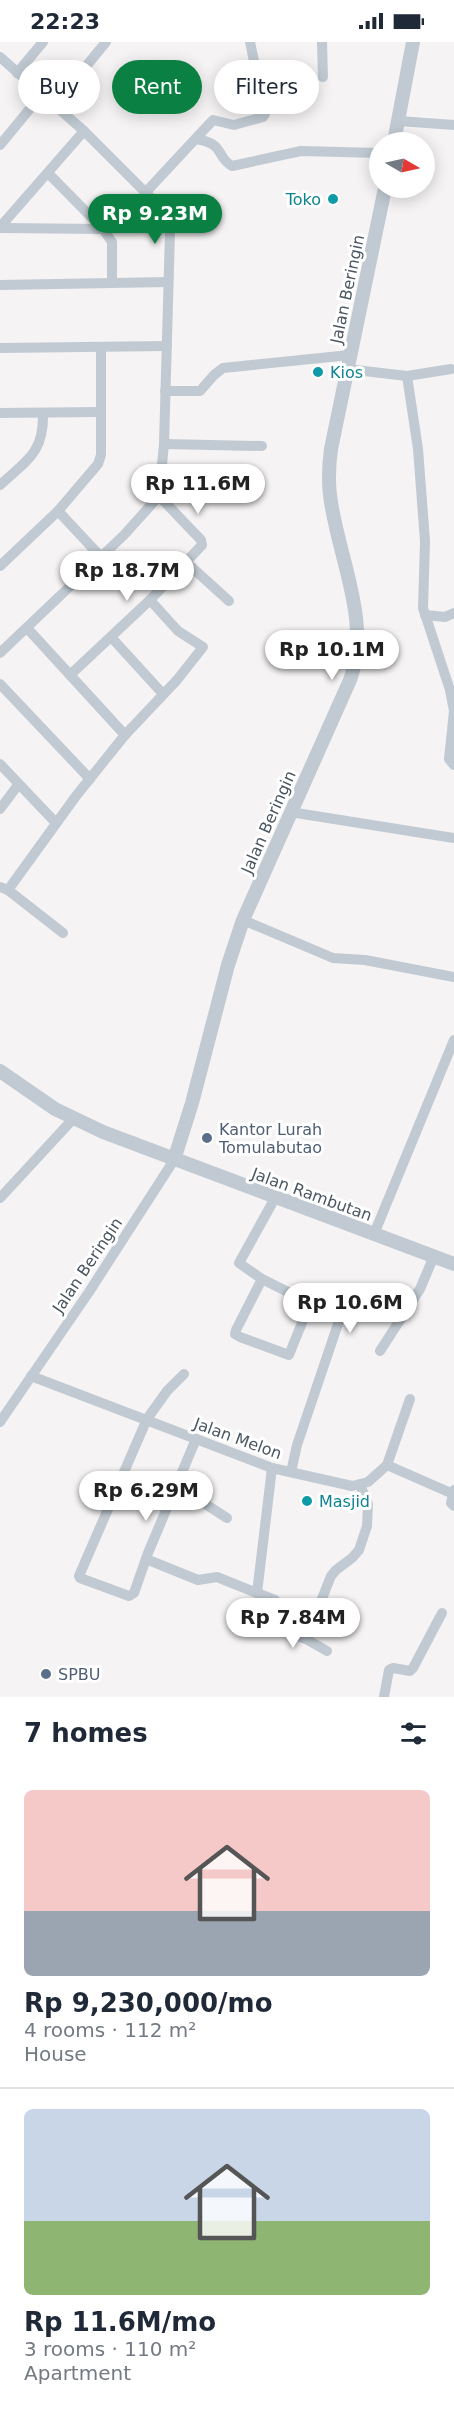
<!DOCTYPE html>
<html lang="en">
<head>
<meta charset="utf-8">
<style>
	:root { --surface:#fff; --page:#f2f2f3; --text:#1f2937; --muted:#747a83; --line:#e0e1e3; --accent:#0b8043 }
	body { margin:0; font-family:"DejaVu Sans",sans-serif; background:var(--page); color:var(--text); height:100vh; display:flex; flex-direction:column; font-size:22px; white-space:nowrap }
	* { box-sizing:border-box; margin:0 }
	p { font-size:20px; color:var(--muted) }
	.icon { flex:none; width:33px; height:33px; fill:none; stroke:currentColor; stroke-width:2; stroke-linecap:round; stroke-linejoin:round }
	.map { position:relative; height:1655px; overflow:hidden }
	.sheet { display:flex; flex-direction:column; background:var(--surface); flex:1 }
	.sheet>* { flex:none }
	.top-card { position:absolute; left:18px; top:18px; width:418px; height:54px; display:flex; gap:12px }
	.needle { width:39px; rotate:99deg }
	.buttons { position:absolute; left:369px; top:90px; display:grid; gap:12px }
	.buttons a { display:grid; place-items:center; width:66px; height:66px; border-radius:50%; background:var(--surface); box-shadow:0 3px 15px #0003; font-size:30px }
	.price { position:absolute; translate:-50% -51px; padding:0 14px; border-radius:21px; background:#fff; color:#222; font-size:20px; line-height:39px; filter:drop-shadow(0 2px 3px #0008) }
	.price::after { content:''; position:absolute; left:50%; top:36px; width:18px; height:14px; margin-left:-9px; background:inherit; clip-path:polygon(0 0,100% 0,50% 100%) }
	.price.on { background:var(--accent); color:#fff }
	ul { padding:0; list-style:none }
	li { display:grid; align-content:center; gap:12px; height:318px; padding:0 24px }
	li+li { border-top:2px solid var(--line) }
	li span { display:grid; place-items:center; height:186px; border-radius:9px; color:#555 }
	li>.icon { margin-inline-start:auto }
	span .icon { width:108px; height:108px; fill:#fffc; stroke-width:1 }
	li b { font-size:26px }
	h2 { display:flex; justify-content:space-between; align-items:center; height:72px; padding:0 24px; font-size:26px }
	.tag { padding:0 21px; border-radius:27px; background:var(--surface); box-shadow:0 3px 15px #0003; font-size:21px; line-height:54px }
	.tag.on { background:var(--accent); color:#fff }
	.status { display:flex; justify-content:space-between; align-items:center; height:42px; padding:0 30px; background:var(--surface); direction:ltr }
	.status svg { height:16px; fill:currentColor }
	.map>svg:first-child { display:block }
</style>
</head>
<body>
<div class="status"><b>22:23</b><svg viewBox="0 0 49 12"><path d="M0 12V9h3v3zM5 12V6h3v6zM10 12V3h3v9zM15 12V0h3v12zM26 1h20v11H26zM47 4h2v5h-2z"/></svg></div>
<div class="map">
<svg width="454" height="1655" viewBox="0 0 454 1655">
	<rect width="100%" height="100%" fill="#f5f3f3"/>
	<g fill="none" stroke-linecap="round" stroke-linejoin="round">
		<g stroke="#c1cad2" stroke-width="10">
			<path d="M322 0 323 35"/>
			<path d="M0 15 84 89 166 171 170 182V190L164 402 159 454 124 493 0 611"/>
			<path d="M17 31 43 0"/>
			<path d="M55 62 106 0"/>
			<path d="M399 79 454 83"/>
			<path d="M196 97C226 102 215 114 232 124L301 109 380 111"/>
			<path d="M0 103 42 52"/>
			<path d="M48 131 103 187"/>
			<path d="M145 151 213 78 234 83 263 75 265 72 250 0"/>
			<path d="M0 185 84 89"/>
			<path d="M0 186 103 187 112 200V241"/>
			<path d="M0 243 168 240"/>
			<path d="M0 306 167 304"/>
			<path d="M347 327 407 334 418 407 425 499 423 566 450 648"/>
			<path d="M407 334 451 327"/>
			<path d="M165 349H200L214 333 223 326 350 313"/>
			<path d="M0 371 100 370"/>
			<path d="M164 402 262 404"/>
			<path d="M0 443C27 418 44 411 43 371"/>
			<path d="M58 469 101 515"/>
			<path d="M187 521 229 559"/>
			<path d="M0 524 58 469 98 422 101 413V306"/>
			<path d="M425 573 445 575 454 571"/>
			<path d="M27 586 125 693"/>
			<path d="M111 595 163 652"/>
			<path d="M70 633 150 558 202 503 201 498 159 454"/>
			<path d="M0 642 90 737"/>
			<path d="M454 649 450 648 454 669 449 717 454 723"/>
			<path d="M0 722 56 781"/>
			<path d="M0 767 18 743"/>
			<path d="M290 770 454 796"/>
			<path d="M0 845 8 848 76 754 125 693 177 638 203 605 178 589 150 558"/>
			<path d="M8 848 63 891"/>
			<path d="M243 878 333 916 365 918 454 935"/>
			<path d="M0 1156 73 1077"/>
			<path d="M275 1156 239 1221 262 1237 340 1276 297 1403 291 1430"/>
			<path d="M374 1192 454 998"/>
			<path d="M262 1237 236 1288 235 1292 240 1295 289 1313 310 1261"/>
			<path d="M380 1309 420 1247 434 1214"/>
			<path d="M184 1332 167 1349 147 1377 79 1534 80 1536 129 1554 134 1551 148 1511 196 1397"/>
			<path d="M31 1334 272 1426 352 1444 368 1440 387 1423 453 1452"/>
			<path d="M0 1380 89 1250 174 1118"/>
			<path d="M387 1423 410 1357"/>
			<path d="M272 1426 257 1551 275 1558 276 1584 288 1591 306 1597 331 1534 336 1528 352 1516 359 1508 367 1484 368 1462 360 1443"/>
			<path d="M176 1443 227 1476"/>
			<path d="M454 1448 451 1461 454 1464"/>
			<path d="M146 1517 198 1538 217 1535 257 1551"/>
			<path d="M306 1597 327 1609"/>
			<path d="M384 1655 389 1628 393 1626 410 1629 413 1626 442 1571"/>
		</g>
		<g stroke="#c1cad2" stroke-width="14">
			<path d="M394 100 413 0"/>
			<path d="M0 1029 55 1067 103 1090 454 1222"/>
			<path d="M174 1118 192 1061 228 923 243 878 350 638C372 579 337 513 330 453 328 437 329 422 331 407L385 146"/>
		</g>
	</g>
	<g fill="#0f9aa8" stroke="#fff" stroke-width="2">
		<circle cx="333" cy="157" r="6"/>
		<circle cx="318" cy="330" r="6"/>
		<circle cx="307" cy="1459" r="6"/>
	</g>
	<g fill="#5c6f8a" stroke="#fff" stroke-width="2">
		<circle cx="207" cy="1096" r="6"/>
		<circle cx="46" cy="1632" r="6"/>
	</g>
	<g text-anchor="middle" stroke-width="6" stroke-linejoin="round" paint-order="stroke">
		<g font-size="16" fill="#0d838f" stroke="#fff" text-anchor="start">
			<text x="321" y="163" text-anchor="end">Toko</text>
			<text x="330" y="336">Kios</text>
			<text x="319" y="1465">Masjid</text>
		</g>
		<g font-size="16" fill="#4a5661" stroke="#fff">
			<text transform="translate(347 247) rotate(-78)" y="6">Jalan Beringin</text>
			<text transform="translate(268 780) rotate(-66)" y="6">Jalan Beringin</text>
			<text transform="translate(312 1152) rotate(20)" y="6">Jalan Rambutan</text>
			<text transform="translate(87 1223) rotate(-56)" y="6">Jalan Beringin</text>
			<text transform="translate(238 1396) rotate(20)" y="6">Jalan Melon</text>
		</g>
		<g font-size="16" fill="#4e5e75" stroke="#fff" text-anchor="start">
			<text x="219" y="1093">Kantor Lurah<tspan x="219" dy="18">Tomulabutao</tspan></text>
			<text x="58" y="1638">SPBU</text>
		</g>
	</g>
</svg>
<div class="buttons">
<a><svg class="needle" viewBox="-14 -14 28 28"><path d="M0-13l5 13h-10z" fill="#e53935"/><path d="M0 13l5-13h-10z" fill="#747a83"/></svg></a>
</div>
<b class="price on" style="left:155px;top:203px">Rp 9.23M</b>
<b class="price" style="left:198px;top:473px">Rp 11.6M</b>
<b class="price" style="left:127px;top:560px">Rp 18.7M</b>
<b class="price" style="left:332px;top:639px">Rp 10.1M</b>
<b class="price" style="left:350px;top:1292px">Rp 10.6M</b>
<b class="price" style="left:146px;top:1480px">Rp 6.29M</b>
<b class="price" style="left:293px;top:1607px">Rp 7.84M</b>
<div class="top-card">
<a class="tag">Buy</a>
<a class="tag on">Rent</a>
<a class="tag">Filters</a>
</div>
</div>
<section class="sheet">
<h2>7 homes<svg class="icon" aria-label="filters" viewBox="0 0 24 24"><path d="M4 7h16M4 17h16"/><circle cx="9" cy="7" r="2"/><circle cx="15" cy="17" r="2"/></svg></h2>
<ul>
<li><span style="background:linear-gradient(#f6c9c9 65%,#9aa5b1 0)"><svg class="icon" aria-label="home" viewBox="0 0 24 24"><path d="M3 11l9-7 9 7M6 9v11h12V9"/></svg></span><div><b>Rp 9,230,000/mo</b><p>4 rooms · 112 m²</p><p>House</p></div></li>
<li><span style="background:linear-gradient(#c9d6e8 60%,#8fb573 0)"><svg class="icon" aria-label="home" viewBox="0 0 24 24"><path d="M3 11l9-7 9 7M6 9v11h12V9"/></svg></span><div><b>Rp 11.6M/mo</b><p>3 rooms · 110 m²</p><p>Apartment</p></div></li>
</ul>
</section>
</body>
</html>
